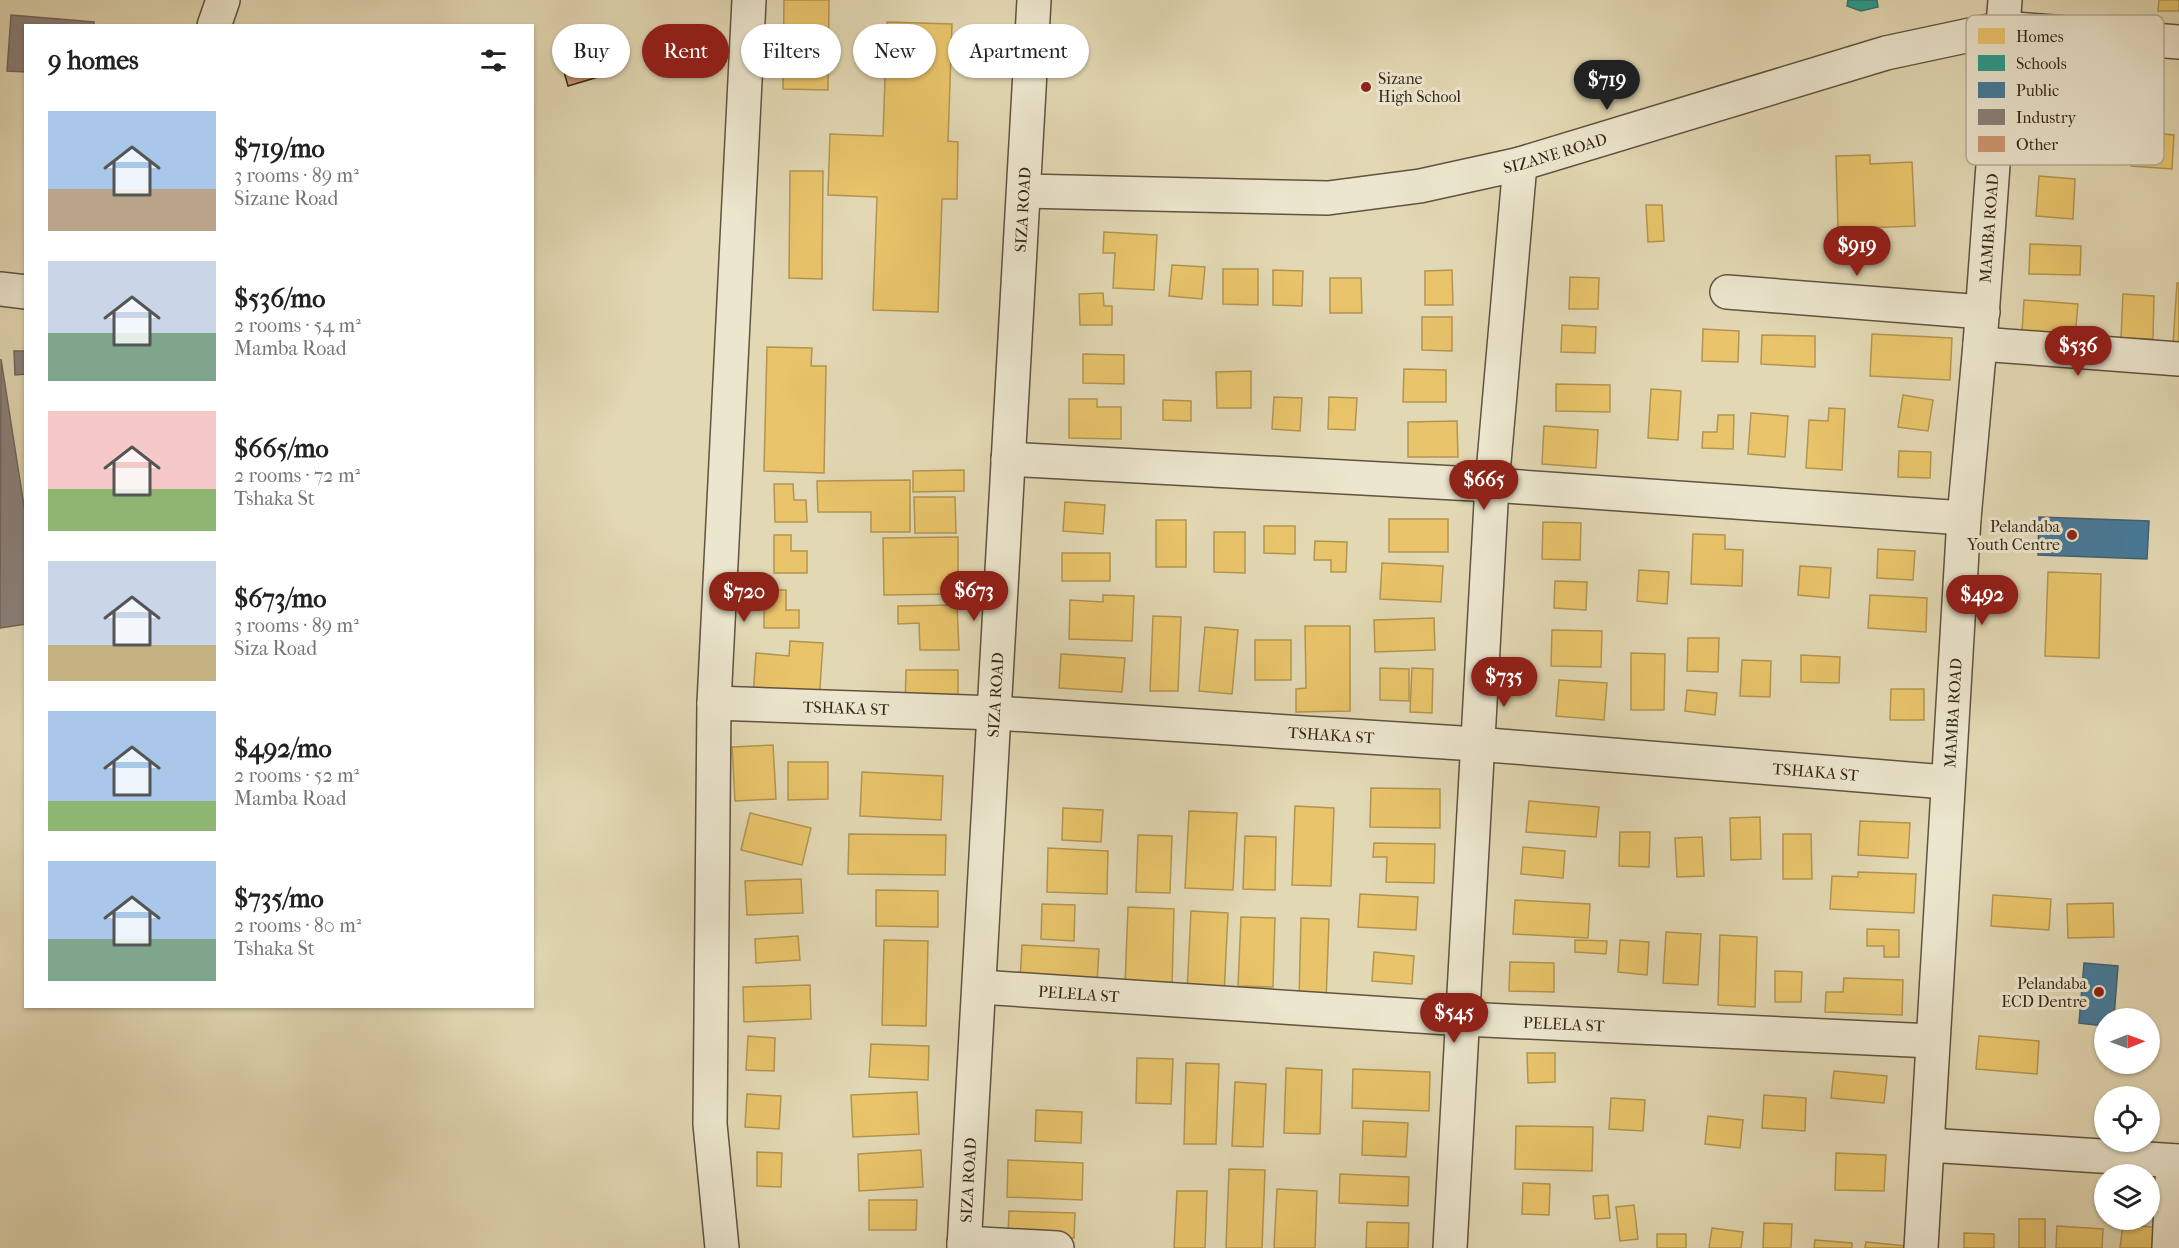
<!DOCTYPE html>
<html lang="en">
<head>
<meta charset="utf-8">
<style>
	:root { --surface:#fff; --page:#f2f2f2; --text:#222; --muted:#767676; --accent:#8f2418 }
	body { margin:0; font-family:"IM FELL French Canon",serif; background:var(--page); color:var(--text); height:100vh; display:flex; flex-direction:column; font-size:22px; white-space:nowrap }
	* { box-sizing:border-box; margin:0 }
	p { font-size:20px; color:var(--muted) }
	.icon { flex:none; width:33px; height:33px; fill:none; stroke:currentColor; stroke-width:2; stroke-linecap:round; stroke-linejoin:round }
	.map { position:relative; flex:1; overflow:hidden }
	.side { position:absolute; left:24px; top:24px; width:510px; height:984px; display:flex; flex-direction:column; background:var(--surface); border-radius:0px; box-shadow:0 2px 4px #0004 }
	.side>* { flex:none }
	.top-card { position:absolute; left:552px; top:24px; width:570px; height:54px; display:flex; gap:12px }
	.needle { width:39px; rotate:89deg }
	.fabs { position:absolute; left:2094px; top:1008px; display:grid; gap:12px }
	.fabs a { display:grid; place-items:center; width:66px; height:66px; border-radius:50%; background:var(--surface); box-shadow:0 2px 4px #0004; font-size:30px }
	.price { position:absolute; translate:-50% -51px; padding:0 14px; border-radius:21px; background:var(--accent); color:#fff; font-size:20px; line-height:39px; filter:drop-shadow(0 2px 3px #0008) }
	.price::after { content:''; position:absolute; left:50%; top:36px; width:18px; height:14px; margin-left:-9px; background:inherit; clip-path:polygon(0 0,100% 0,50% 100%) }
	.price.selected { background:#222; color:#fff }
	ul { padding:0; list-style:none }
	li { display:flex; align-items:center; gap:18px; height:150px; padding:0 24px }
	li span { display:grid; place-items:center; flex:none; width:168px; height:120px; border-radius:0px; color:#555 }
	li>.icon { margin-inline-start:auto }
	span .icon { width:72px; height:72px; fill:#fffc; stroke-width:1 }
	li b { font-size:26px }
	h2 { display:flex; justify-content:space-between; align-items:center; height:72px; padding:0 24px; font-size:26px }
	.pill { padding:0 21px; border-radius:27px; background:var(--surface); box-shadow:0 2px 4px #0004; font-size:21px; line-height:54px }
	.pill.selected { background:var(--accent); color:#fff }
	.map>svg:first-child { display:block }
</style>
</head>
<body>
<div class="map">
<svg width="2179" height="1248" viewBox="0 0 2179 1248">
	<rect width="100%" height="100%" fill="#e2d8b3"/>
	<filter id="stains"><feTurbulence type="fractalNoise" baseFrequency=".00333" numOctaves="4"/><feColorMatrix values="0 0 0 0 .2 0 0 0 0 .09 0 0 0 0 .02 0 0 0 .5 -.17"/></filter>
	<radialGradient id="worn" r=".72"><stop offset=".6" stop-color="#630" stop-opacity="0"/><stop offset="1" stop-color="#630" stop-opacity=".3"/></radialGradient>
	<g fill="#e9c46a" stroke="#b39551" stroke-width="1.5">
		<path d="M784 0H829L828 90 783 89Z"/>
		<path d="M2159 0H2179V11H2158Z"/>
		<path d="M887 22 952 24 948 141 958 142 957 199H942L938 312 873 310 877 197 828 195 830 134 883 136Z"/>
		<path d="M2134 131 2174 135 2172 169 2131 166Z"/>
		<path d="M1870 155V164L1912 162 1915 226 1838 229 1836 156Z"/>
		<path d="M790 171H823L822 279 789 278Z"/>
		<path d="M2039 176 2075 179 2073 219 2036 216Z"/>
		<path d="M1646 205H1662L1664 241 1648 242Z"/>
		<path d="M1104 232 1157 235 1154 290 1113 288 1115 253H1103Z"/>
		<path d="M2030 244 2081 246 2080 275 2029 274Z"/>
		<path d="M1172 265 1205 267 1202 299 1169 296Z"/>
		<path d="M1223 269H1258V305L1223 304Z"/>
		<path d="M1273 270 1303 271 1302 306 1273 305Z"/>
		<path d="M1452 270 1453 305H1425V271Z"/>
		<path d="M1570 277 1599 278 1598 309H1569Z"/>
		<path d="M1330 278H1361L1362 313H1330Z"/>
		<path d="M2177 283H2179V344H2173Z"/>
		<path d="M1103 293 1104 306H1112V325H1080L1079 294Z"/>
		<path d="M2123 294 2154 296 2153 339 2121 338Z"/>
		<path d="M2024 300 2078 304 2075 336 2022 332Z"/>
		<path d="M1422 317H1452V351L1422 350Z"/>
		<path d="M1562 325 1596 327 1595 353 1561 352Z"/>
		<path d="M1703 329 1739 331 1738 362 1702 361Z"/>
		<path d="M1872 334 1952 338 1950 380 1870 376Z"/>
		<path d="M1762 335 1815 336V367L1761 364Z"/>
		<path d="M767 347 812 348 811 366H826L824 473 764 471Z"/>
		<path d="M1083 354 1124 355V384L1083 383Z"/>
		<path d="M1404 369 1446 370V402H1403Z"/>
		<path d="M1251 371V408H1217L1216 372Z"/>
		<path d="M1556 384 1610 385V412L1556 411Z"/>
		<path d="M1651 389 1681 391 1678 440 1648 438Z"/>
		<path d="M1903 395 1933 400 1928 431 1898 427Z"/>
		<path d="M1274 397 1302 398 1300 431 1272 429Z"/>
		<path d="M1329 397 1357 398 1355 430 1328 429Z"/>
		<path d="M1069 399H1097V407H1121V439L1069 438Z"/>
		<path d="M1163 400 1191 401V421L1163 420Z"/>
		<path d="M1829 408 1845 409 1842 470 1806 468 1809 420 1828 421Z"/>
		<path d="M1751 413 1788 416 1785 457 1748 454Z"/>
		<path d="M1718 415H1734L1733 449 1702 448 1703 432H1717Z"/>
		<path d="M1457 421 1458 457H1408V422Z"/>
		<path d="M1544 426 1598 430 1596 468 1542 464Z"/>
		<path d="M1899 451 1931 452 1930 478 1898 477Z"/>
		<path d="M964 470V491L913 492V471Z"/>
		<path d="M910 480V532H871V512H818L817 481Z"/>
		<path d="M774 484H793L794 500H806L807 522H775Z"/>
		<path d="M914 497H955L956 533H915Z"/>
		<path d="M1065 502 1105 505 1103 534 1063 531Z"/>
		<rect x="1389" y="519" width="59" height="33"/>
		<rect x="1156" y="520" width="30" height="47"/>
		<path d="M1543 522 1581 523 1580 560 1542 559Z"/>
		<path d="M1264 526H1295V554L1264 553Z"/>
		<path d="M1214 532H1245V573L1214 572Z"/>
		<path d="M1693 534 1725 535V549L1743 550 1742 586 1691 584Z"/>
		<path d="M774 535H791V551H807V573H774Z"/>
		<path d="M958 537V594L884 595 883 538Z"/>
		<path d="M1315 541 1347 542 1346 572H1331V560H1314Z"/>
		<path d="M1878 549 1915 551 1913 580 1877 578Z"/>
		<rect x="1062" y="553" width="48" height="28"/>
		<path d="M1382 563 1443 566 1441 602 1380 599Z"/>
		<path d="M1800 566 1831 568 1829 598 1798 595Z"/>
		<path d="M1639 570 1669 572 1667 604 1637 601Z"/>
		<path d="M2048 572 2101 574 2099 658 2045 656Z"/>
		<path d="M1555 581 1587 582 1586 610 1554 608Z"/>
		<path d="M764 590H786V610H799V628H764Z"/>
		<path d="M1103 595 1134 596 1132 641 1069 639 1070 600 1103 602Z"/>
		<path d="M1870 595 1927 598 1926 632 1868 628Z"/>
		<path d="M957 605 959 650H920L919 623 898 624V606Z"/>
		<path d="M1153 616 1181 617 1178 691H1150Z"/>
		<path d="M1434 618 1435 650 1375 652 1374 620Z"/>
		<path d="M1305 626H1350V711L1296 712V689L1306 688Z"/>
		<path d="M1205 627 1238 630 1232 694 1199 691Z"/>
		<path d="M1552 630 1602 631 1601 667 1551 666Z"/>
		<path d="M1688 638H1719L1718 672 1687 671Z"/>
		<rect x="1255" y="640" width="36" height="40"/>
		<path d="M790 641 823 643 819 702 753 697 756 653 789 656Z"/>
		<path d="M1631 653 1665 654 1664 710H1631Z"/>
		<path d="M1061 654 1125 658 1122 692 1059 688Z"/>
		<path d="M1801 655 1840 657 1839 683 1801 682Z"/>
		<path d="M1742 660 1771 661 1770 697 1740 696Z"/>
		<path d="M1380 668 1409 669V701L1380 700Z"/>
		<path d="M1412 668 1433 669 1432 713 1410 712Z"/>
		<path d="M906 670H958V708H905Z"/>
		<path d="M1559 680 1607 683 1604 720 1556 716Z"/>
		<path d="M1891 689H1924V720H1890Z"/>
		<path d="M1687 690 1717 693 1715 715 1685 711Z"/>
		<path d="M773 745 776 799 735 801 732 747Z"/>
		<path d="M788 762H828V799L788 800Z"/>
		<path d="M862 772 943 776 941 820 860 816Z"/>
		<path d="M1371 788 1440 789V828L1370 827Z"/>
		<path d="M1529 801 1599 807 1596 837 1526 832Z"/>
		<path d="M1295 806 1334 808 1331 886 1292 885Z"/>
		<path d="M1063 808 1103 810 1101 842 1062 840Z"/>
		<path d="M1189 811 1237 813 1233 890 1185 888Z"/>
		<path d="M750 813 811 828 802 865 741 850Z"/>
		<path d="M1760 817 1761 859 1731 860 1730 818Z"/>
		<path d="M1860 821 1910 823 1908 858 1858 855Z"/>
		<path d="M1620 832H1650L1649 867 1619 866Z"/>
		<path d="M849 834 946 835 945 875 848 874Z"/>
		<path d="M1783 834H1811L1812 879H1783Z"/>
		<path d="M1138 835 1172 836 1170 893 1136 892Z"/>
		<path d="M1245 836 1276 837 1275 890 1243 889Z"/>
		<path d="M1702 837 1704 876 1677 877 1675 838Z"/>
		<path d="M1374 843 1435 844 1434 883 1386 882 1387 857H1373Z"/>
		<path d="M1523 847 1565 851 1563 878 1521 874Z"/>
		<path d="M1048 848 1108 851 1107 894 1047 892Z"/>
		<path d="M1858 872 1916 874 1914 913 1830 909 1832 876 1858 877Z"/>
		<path d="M801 879 803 913 747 915 745 881Z"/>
		<path d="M876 890 938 891V927L876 926Z"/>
		<path d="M1360 894 1418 897 1416 930 1358 927Z"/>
		<path d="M1993 895 2051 899 2049 930 1991 926Z"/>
		<path d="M1515 900 1590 904 1588 938 1513 934Z"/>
		<path d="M2113 903 2114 937 2068 938 2067 904Z"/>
		<path d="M1042 904 1075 905 1074 941 1041 939Z"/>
		<path d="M1128 907 1174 909 1172 986 1125 985Z"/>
		<path d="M1191 911 1228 913 1224 995 1187 993Z"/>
		<path d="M1241 917 1275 918 1273 987 1238 986Z"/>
		<path d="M1301 918 1329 919 1326 1002 1299 1001Z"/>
		<path d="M1867 929 1899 930V957H1884V946H1867Z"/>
		<path d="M1666 932 1701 934 1698 985 1663 983Z"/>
		<path d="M1720 935 1757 937 1755 1007 1718 1005Z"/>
		<path d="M798 936 800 960 756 963 755 939Z"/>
		<path d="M884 940 928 941 926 1026 882 1025Z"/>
		<path d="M1575 940 1607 941 1606 954 1575 952Z"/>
		<path d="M1620 940 1649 942 1647 975 1618 972Z"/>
		<path d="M1022 945 1099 949 1097 984 1020 980Z"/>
		<path d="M1374 952 1414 956 1412 984 1372 981Z"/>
		<path d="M1510 962 1554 963V992L1509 991Z"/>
		<path d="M1775 971 1802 972 1801 1002H1775Z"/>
		<path d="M1844 978 1903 980 1902 1015 1825 1012 1826 992H1843Z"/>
		<path d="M810 985 811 1019 744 1022 743 987Z"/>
		<path d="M748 1036 775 1038 774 1071 746 1070Z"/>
		<path d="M1979 1036 2039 1041 2037 1074 1976 1069Z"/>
		<path d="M871 1044 929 1046 928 1080 869 1077Z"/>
		<path d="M1527 1053H1555V1082L1528 1083Z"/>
		<path d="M1137 1058 1173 1059 1171 1104 1136 1103Z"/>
		<path d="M1186 1063 1219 1064 1216 1144H1184Z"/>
		<path d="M1286 1068 1322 1070 1320 1134 1284 1133Z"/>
		<path d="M1353 1069 1430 1072 1429 1111 1352 1108Z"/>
		<path d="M1834 1071 1887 1076 1884 1103 1831 1098Z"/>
		<path d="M1235 1082 1266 1084 1263 1147 1232 1146Z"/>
		<path d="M917 1092 919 1134 853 1137 851 1095Z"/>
		<path d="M747 1094 781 1096 779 1129 745 1127Z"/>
		<path d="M1764 1095 1806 1098 1805 1131 1762 1128Z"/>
		<path d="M1611 1098 1645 1100 1643 1131 1609 1129Z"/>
		<path d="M1036 1110 1082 1112 1081 1143 1035 1141Z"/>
		<path d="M1708 1116 1743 1120 1740 1148 1705 1144Z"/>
		<path d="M1363 1121 1408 1123 1406 1157 1362 1155Z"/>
		<path d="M1516 1126 1593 1127 1592 1171 1515 1169Z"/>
		<path d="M921 1150 923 1187 859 1191 858 1154Z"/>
		<path d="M757 1152 782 1153 781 1187 757 1186Z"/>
		<path d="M1836 1153 1886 1155 1884 1191 1835 1190Z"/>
		<path d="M1008 1160 1083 1163 1082 1200 1007 1197Z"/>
		<path d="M1229 1169 1265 1170 1262 1248H1226Z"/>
		<path d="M1340 1174 1409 1177 1408 1206 1339 1203Z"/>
		<path d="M1523 1183 1550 1184 1549 1215 1522 1214Z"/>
		<path d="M1277 1189 1317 1191 1315 1248H1274Z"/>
		<path d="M1177 1191H1207L1205 1248H1174Z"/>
		<path d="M1608 1195 1610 1218 1595 1219 1593 1196Z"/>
		<path d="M869 1200H917L916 1230H869Z"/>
		<path d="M1634 1205 1638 1239 1620 1241 1616 1207Z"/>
		<path d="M1009 1211 1075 1213 1074 1238 1008 1236Z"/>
		<rect x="2019" y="1219" width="26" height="29"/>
		<path d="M1367 1222 1409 1223 1408 1248H1366Z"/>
		<path d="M1764 1223 1792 1224 1791 1248H1763Z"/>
		<path d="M2123 1224 2161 1228 2159 1248H2120Z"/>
		<path d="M2057 1226 2103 1229 2102 1248H2056Z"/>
		<path d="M1712 1228 1743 1232 1741 1248H1709Z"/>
		<path d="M1964 1233 1994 1234V1248H1964Z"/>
		<rect x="1657" y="1234" width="29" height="14"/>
		<path d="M1815 1240 1852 1243V1248H1814Z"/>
		<path d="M1866 1242 1906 1246V1248H1865Z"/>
	</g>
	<path fill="#2a9d8f" stroke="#2e7a6b" stroke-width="1.5" d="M1848 0H1877L1878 7 1861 11 1847 6Z"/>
	<g fill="#457b9d" stroke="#406275" stroke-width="1.5">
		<path d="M2039 517 2149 521 2147 559 2038 555Z"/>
		<path d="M2084 963 2118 966 2114 1018H2104V1026L2079 1023Z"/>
	</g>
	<g fill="#8a817c" stroke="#71665e" stroke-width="1.5">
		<path d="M11 15 94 22V26H26V72L7 71Z"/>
		<path d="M14 351H26V374L15 375Z"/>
		<path d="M1 359 26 519V624L0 628Z"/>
	</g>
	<path fill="#cf9870" stroke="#362718" stroke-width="1.5" d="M606 40 615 72 568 86 559 54Z"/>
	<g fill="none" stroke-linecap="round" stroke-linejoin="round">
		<defs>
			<g id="minor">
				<path d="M214 26 223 0"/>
				<path id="s1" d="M1024 191 1328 198 1420 186 1520 164 1886 53 2003 28 2179 42"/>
				<path d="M0 289 26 292"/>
				<path d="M1727 292 1983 312"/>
				<path d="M1980 344 2179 359"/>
				<path d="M1008 459 1492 485 1964 518"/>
				<path id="s2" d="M714 703 996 713 1476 744 1946 782"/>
				<path id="s3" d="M980 987 1464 1019 1932 1041"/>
				<path d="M1928 1145 2179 1161"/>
				<path d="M964 1243 1057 1248"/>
				<path d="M722 1248 710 1124 714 703 749 0"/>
				<path d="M1450 1248 1492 485 1520 164"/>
				<path id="s4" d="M1921 1248 1964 518 1980 344 2005 0"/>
				<path d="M2169 1248 2173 1161"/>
			</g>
			<g id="tertiary">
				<path id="s5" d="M964 1248 1034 0"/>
			</g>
		</defs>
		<use href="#minor" stroke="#61533f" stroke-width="36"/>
		<use href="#tertiary" stroke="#61533f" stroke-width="36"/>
		<use href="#minor" stroke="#ece6ce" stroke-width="33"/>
		<use href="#tertiary" stroke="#ece6ce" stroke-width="33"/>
	</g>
	<g fill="#8f2418" stroke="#ece6ce" stroke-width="2">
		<circle cx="1366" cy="87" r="6"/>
		<circle cx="2072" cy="535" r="6"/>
		<circle cx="2099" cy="992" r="6"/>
	</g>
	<g text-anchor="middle" stroke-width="6" stroke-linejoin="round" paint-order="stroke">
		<g font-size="16" fill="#362718" stroke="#ece6ce" text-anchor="end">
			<text x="1378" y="84" text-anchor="start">Sizane<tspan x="1378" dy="18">High School</tspan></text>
			<text x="2060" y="532">Pelandaba<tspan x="2060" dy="18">Youth Centre</tspan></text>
			<text x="2087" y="989">Pelandaba<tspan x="2087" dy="18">ECD Dentre</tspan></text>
		</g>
		<g font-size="16" fill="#362718" stroke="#ece6ce">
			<text dy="6" stroke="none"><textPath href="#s1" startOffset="536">SIZANE ROAD</textPath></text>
			<text dy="6" stroke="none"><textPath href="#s5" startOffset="1040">SIZA ROAD</textPath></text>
			<text dy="6" stroke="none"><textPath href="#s4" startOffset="1022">MAMBA ROAD</textPath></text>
			<text dy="6" stroke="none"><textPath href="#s5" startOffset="554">SIZA ROAD</textPath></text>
			<text dy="6" stroke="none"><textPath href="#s2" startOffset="132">TSHAKA ST</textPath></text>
			<text dy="6" stroke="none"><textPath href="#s4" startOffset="536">MAMBA ROAD</textPath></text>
			<text dy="6" stroke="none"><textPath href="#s2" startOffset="618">TSHAKA ST</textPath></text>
			<text dy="6" stroke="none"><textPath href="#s2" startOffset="1104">TSHAKA ST</textPath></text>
			<text dy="6" stroke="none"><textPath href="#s3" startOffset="99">PELELA ST</textPath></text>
			<text dy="6" stroke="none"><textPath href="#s3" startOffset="585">PELELA ST</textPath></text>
			<text dy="6" stroke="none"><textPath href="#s5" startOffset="68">SIZA ROAD</textPath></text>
		</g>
	</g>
	<rect x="1966" y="15" width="198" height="150" rx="9" fill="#ece6ce" stroke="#b5ad97" stroke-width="1.5"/>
	<rect x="1978" y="28" width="27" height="16" fill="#e9c46a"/>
	<rect x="1978" y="55" width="27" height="16" fill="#2a9d8f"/>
	<rect x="1978" y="82" width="27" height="16" fill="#457b9d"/>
	<rect x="1978" y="109" width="27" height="16" fill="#8a817c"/>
	<rect x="1978" y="136" width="27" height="16" fill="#cf9870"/>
	<g font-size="16" fill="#362718">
		<text x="2016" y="42">Homes</text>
		<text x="2016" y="69">Schools</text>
		<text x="2016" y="96">Public</text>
		<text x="2016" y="123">Industry</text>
		<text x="2016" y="150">Other</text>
	</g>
	<rect width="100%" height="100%" filter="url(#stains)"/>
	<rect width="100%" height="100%" fill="url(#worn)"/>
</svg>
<div class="fabs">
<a><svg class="needle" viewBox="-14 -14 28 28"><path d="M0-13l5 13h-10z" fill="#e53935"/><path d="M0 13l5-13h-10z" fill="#767676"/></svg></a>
<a><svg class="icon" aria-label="locate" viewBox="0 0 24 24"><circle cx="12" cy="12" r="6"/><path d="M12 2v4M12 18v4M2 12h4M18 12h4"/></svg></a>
<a><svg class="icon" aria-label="layers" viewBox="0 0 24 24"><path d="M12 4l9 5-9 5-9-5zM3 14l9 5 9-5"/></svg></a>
</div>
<b class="price selected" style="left:1607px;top:111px">$719</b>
<b class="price" style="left:1857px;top:277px">$919</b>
<b class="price" style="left:2078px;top:377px">$536</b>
<b class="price" style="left:1484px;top:511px">$665</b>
<b class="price" style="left:974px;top:622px">$673</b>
<b class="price" style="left:744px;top:623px">$720</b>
<b class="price" style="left:1982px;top:626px">$492</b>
<b class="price" style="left:1504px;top:708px">$735</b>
<b class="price" style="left:1454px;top:1044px">$545</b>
<div class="top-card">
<a class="pill">Buy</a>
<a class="pill selected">Rent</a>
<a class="pill">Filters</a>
<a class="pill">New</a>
<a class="pill">Apartment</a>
</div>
<section class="side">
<h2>9 homes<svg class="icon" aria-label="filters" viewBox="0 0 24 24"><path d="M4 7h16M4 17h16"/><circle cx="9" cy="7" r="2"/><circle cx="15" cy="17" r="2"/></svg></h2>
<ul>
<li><span style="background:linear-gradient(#a9c7e8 65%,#b9a48a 0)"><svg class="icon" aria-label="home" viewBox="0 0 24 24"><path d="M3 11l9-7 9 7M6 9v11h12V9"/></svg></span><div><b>$719/mo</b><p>3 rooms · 89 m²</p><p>Sizane Road</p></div></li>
<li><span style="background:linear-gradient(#c9d6e8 60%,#7fa58c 0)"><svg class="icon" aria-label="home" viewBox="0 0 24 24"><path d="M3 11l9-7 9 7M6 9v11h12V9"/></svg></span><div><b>$536/mo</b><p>2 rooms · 54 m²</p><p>Mamba Road</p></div></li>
<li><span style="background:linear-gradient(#f6c9c9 65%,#8fb573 0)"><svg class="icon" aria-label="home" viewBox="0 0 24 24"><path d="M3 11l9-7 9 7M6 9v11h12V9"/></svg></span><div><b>$665/mo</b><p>2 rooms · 72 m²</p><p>Tshaka St</p></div></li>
<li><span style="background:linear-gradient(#c9d6e8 70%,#c2b280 0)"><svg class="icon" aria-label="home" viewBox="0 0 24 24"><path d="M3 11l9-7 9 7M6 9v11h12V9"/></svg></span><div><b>$673/mo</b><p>3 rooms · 89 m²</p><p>Siza Road</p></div></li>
<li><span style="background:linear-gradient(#a9c7e8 75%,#8fb573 0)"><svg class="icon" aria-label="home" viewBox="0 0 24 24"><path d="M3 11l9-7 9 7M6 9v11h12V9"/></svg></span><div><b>$492/mo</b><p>2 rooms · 52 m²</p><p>Mamba Road</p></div></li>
<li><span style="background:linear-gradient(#a9c7e8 65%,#7fa58c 0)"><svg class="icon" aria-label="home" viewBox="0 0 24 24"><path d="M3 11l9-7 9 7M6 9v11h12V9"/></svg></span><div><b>$735/mo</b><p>2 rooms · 80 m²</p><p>Tshaka St</p></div></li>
</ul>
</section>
</div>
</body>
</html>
